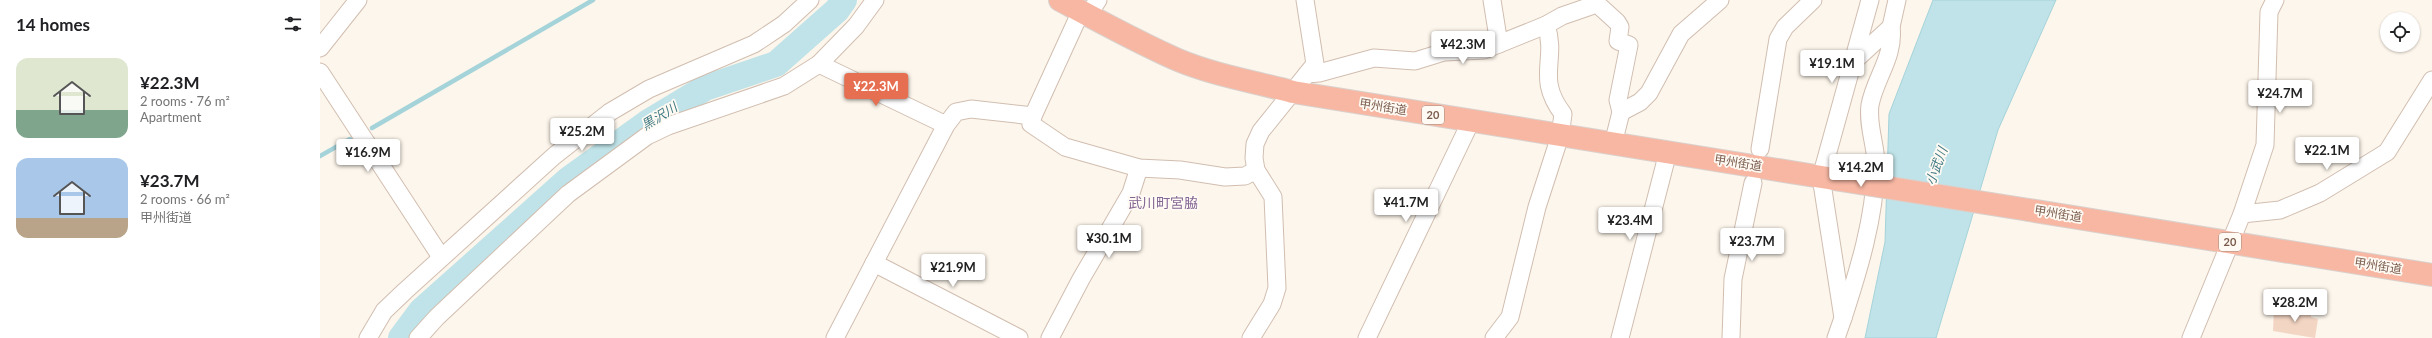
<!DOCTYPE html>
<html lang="en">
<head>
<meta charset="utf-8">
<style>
	:root { --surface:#fff; --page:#f6f6f6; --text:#202124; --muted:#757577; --accent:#e76f51 }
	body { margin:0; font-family:Lato,"Noto Sans JP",sans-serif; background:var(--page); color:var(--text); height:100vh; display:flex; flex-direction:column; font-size:15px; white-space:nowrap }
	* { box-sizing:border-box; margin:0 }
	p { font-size:13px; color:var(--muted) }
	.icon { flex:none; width:22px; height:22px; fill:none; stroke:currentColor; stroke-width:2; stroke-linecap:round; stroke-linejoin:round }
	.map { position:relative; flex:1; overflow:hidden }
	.side { display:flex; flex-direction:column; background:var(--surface); width:320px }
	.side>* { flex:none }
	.controls { position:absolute; left:2060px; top:12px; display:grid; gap:8px }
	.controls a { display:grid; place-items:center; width:40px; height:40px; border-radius:50%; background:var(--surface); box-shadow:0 1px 3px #0004; font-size:20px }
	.price { position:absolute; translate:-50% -34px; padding:0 9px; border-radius:4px; background:#fff; color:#222; font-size:13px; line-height:26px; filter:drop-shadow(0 1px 2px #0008) }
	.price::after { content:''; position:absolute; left:50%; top:24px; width:12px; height:9px; margin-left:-6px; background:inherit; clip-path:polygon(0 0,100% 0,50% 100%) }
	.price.on { background:var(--accent); color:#fff }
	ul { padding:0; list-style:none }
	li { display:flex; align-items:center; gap:12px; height:100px; padding:0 16px }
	li span { display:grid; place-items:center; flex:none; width:112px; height:80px; border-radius:12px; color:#555 }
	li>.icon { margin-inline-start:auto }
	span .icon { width:48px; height:48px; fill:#fffc; stroke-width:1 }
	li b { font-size:17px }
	h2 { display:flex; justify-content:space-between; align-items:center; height:48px; padding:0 16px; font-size:17px }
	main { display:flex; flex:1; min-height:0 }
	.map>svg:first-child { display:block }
</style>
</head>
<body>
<main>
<section class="side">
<h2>14 homes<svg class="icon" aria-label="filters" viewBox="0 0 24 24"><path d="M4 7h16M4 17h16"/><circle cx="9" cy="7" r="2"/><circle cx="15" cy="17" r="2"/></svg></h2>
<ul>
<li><span style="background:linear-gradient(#dfe7d0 65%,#7fa58c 0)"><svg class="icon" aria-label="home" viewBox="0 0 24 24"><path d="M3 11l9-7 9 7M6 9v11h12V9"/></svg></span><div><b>¥22.3M</b><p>2 rooms · 76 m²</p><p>Apartment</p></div></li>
<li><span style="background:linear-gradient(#a9c7e8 75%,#b9a48a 0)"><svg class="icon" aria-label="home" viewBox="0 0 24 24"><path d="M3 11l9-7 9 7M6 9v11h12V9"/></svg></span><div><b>¥23.7M</b><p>2 rooms · 66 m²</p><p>甲州街道</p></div></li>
</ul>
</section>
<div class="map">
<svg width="2112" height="338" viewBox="0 0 2112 338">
	<rect width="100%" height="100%" fill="#fdf6ec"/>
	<path fill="#bfe3e8" stroke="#a5d3da" d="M1613 0H1736L1678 130 1616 338H1545L1565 242 1569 114Z"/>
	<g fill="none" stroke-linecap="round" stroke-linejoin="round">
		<g stroke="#a5d3da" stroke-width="4.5">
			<path d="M52 128 273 0"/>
			<path d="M0 156 30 139"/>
		</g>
		<path stroke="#bfe3e8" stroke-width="26" d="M81 338 101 311 249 179 327 123 385 88 456 64 517 10 524 0"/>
	</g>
	<path fill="#f3d5c3" d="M1954 308 1991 314V317L1998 319 1995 338 1953 331Z"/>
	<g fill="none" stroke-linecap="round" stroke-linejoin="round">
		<defs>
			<g id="minor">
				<path d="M1172 0 1179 44"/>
				<path d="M1275 2 1297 22 1300 27 1298 41 1309 45 1298 100 1301 112 1293 144"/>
				<path d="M768 15 778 0"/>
				<path d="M1571 27 1577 0"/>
				<path d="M0 48 38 0"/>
				<path d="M499 64 626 125"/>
				<path d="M0 72 121 257"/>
				<path d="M987 74 999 73 1054 58 1095 61 1124 52 1164 50 1226 25 1242 16 1271 6 1276 0"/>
				<path d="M1301 112 1320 102 1329 93 1361 34 1400 0"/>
				<path d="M713 116 711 124 745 147 819 168 860 170 905 177 925 176 936 170"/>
				<path d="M1440 149 1458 39 1465 27 1493 0"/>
				<path d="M1922 214 1945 145 1949 12 1955 0"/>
				<path d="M554 263 699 338"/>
				<path d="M1523 318C1539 269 1554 220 1556 168 1557 147 1547 127 1550 105 1555 78 1575 56 1571 27L1533 62"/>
				<path d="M48 338 64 311 85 291 234 156 290 112 329 89 434 44 464 24 490 0"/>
				<path d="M98 338 117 317 248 194 327 136 348 126 464 86 499 64 536 26 555 0"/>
				<path d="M515 338 626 125 636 112 651 109 713 116 761 11"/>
				<path d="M730 338 761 279 811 193 819 168"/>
				<path d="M931 338 952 304 957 288 953 197 936 170 934 158 935 144 941 131 995 64 985 0"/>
				<path d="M1047 338 1151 121"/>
				<path d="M1174 338 1190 317 1217 207 1240 136 1243 114C1215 77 1238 61 1226 25"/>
				<path d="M1300 338 1348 152"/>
				<path d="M1411 338 1413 279 1433 183"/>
				<path d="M1516 338 1523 318 1501 177 1550 0"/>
				<path d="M1871 338 1922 214 1960 210 2000 193 2067 152 2112 80"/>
			</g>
			<g id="highway">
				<path d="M740 0C779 21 817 42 858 60 894 75 935 82 973 92L1514 179"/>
				<path d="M1709 210 2112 275"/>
			</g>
		</defs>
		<use href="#minor" stroke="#d1beb0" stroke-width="19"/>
		<use href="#highway" stroke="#dad1cd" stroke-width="24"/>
		<use href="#minor" stroke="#fff" stroke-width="17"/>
		<use href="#highway" stroke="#f7b7a3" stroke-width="22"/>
		<defs>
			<path id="highway-bridge" d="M1514 179 1709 210"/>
		</defs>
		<use href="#highway-bridge" stroke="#dad1cd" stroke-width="24" stroke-linecap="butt"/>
		<use href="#highway-bridge" stroke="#f7b7a3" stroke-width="22"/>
	</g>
	<g text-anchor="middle" stroke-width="3.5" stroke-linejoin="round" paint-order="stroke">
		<g fill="#fffaf3" stroke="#a28b7f" stroke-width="1">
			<rect x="1102" y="106" width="22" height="18" rx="3"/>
			<rect x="1899" y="233" width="22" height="18" rx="3"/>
		</g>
		<g font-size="11" font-weight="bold" fill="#7a5c4d">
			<text x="1113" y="119">20</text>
			<text x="1910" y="246">20</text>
		</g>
		<g font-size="12" fill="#7a5c4d" stroke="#fffaf3">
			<text transform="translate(1063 107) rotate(9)" y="4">甲州街道</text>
			<text transform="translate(1418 163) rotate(9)" y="4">甲州街道</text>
			<text transform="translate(1738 214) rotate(9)" y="4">甲州街道</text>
			<text transform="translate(2058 266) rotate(9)" y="4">甲州街道</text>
		</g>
		<g font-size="13" font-style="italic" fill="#437c86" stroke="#fffaf3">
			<text transform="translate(339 116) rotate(-32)" y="5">黒沢川</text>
			<text transform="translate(1616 166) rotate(-70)" y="5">小武川</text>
		</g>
		<g font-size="14" fill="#846695" stroke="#fffaf3">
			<text x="843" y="208">武川町宮脇</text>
		</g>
	</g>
</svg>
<div class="controls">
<a><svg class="icon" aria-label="locate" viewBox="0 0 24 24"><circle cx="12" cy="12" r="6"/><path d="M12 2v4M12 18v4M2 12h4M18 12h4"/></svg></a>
</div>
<b class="price" style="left:1143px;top:65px">¥42.3M</b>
<b class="price" style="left:1512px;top:84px">¥19.1M</b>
<b class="price on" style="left:556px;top:107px">¥22.3M</b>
<b class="price" style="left:1960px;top:114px">¥24.7M</b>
<b class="price" style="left:262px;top:152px">¥25.2M</b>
<b class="price" style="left:2007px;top:171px">¥22.1M</b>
<b class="price" style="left:48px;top:173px">¥16.9M</b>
<b class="price" style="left:1541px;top:188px">¥14.2M</b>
<b class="price" style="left:1086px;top:223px">¥41.7M</b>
<b class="price" style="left:1310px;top:241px">¥23.4M</b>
<b class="price" style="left:789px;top:259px">¥30.1M</b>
<b class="price" style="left:1432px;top:262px">¥23.7M</b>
<b class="price" style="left:633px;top:288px">¥21.9M</b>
<b class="price" style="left:1975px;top:323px">¥28.2M</b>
</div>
</main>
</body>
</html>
